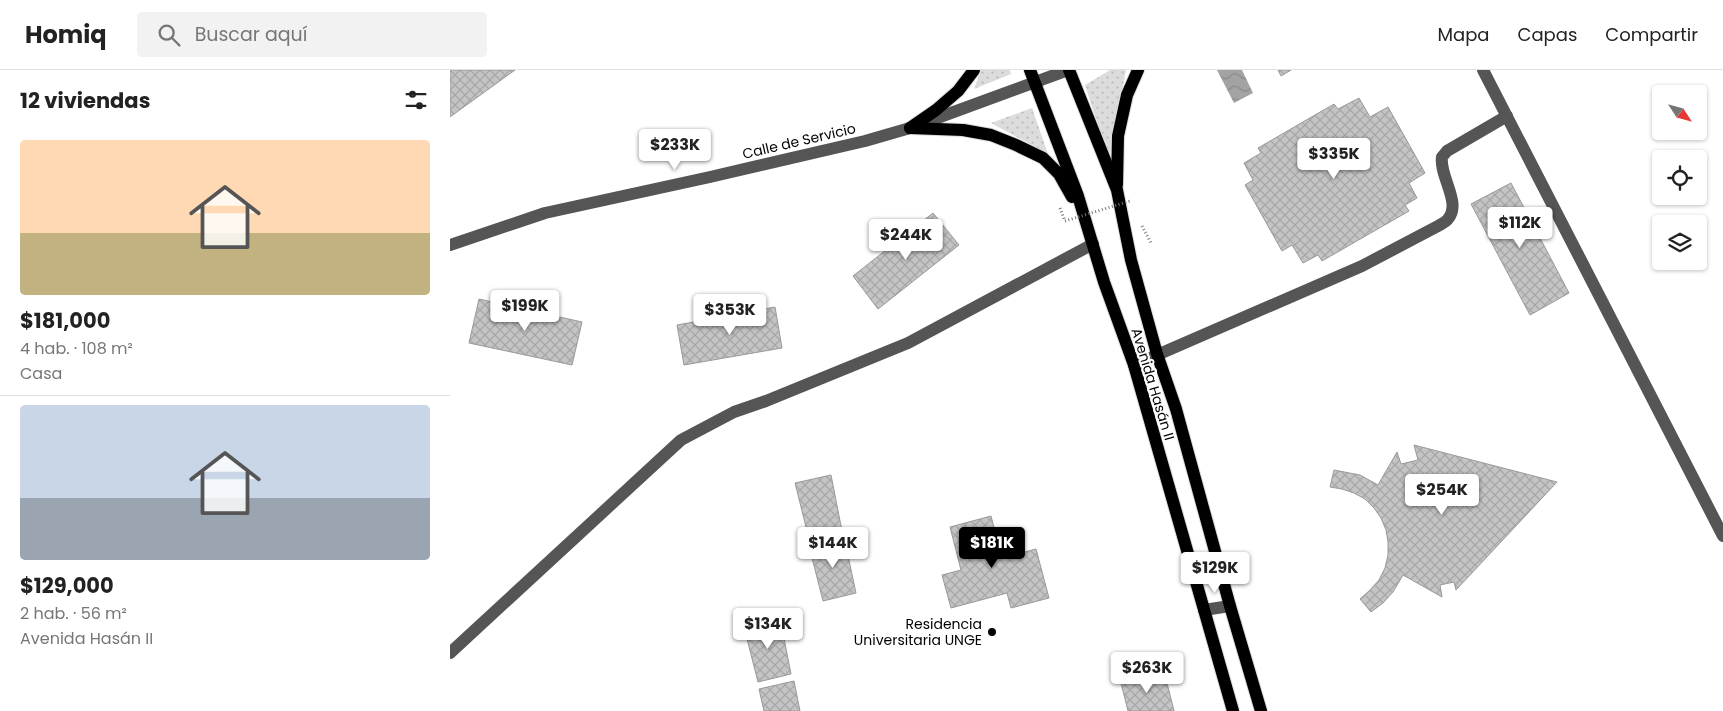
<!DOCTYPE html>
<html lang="es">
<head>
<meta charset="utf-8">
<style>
	:root { --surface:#fff; --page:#f2f2f2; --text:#222; --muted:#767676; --line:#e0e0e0; --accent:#000 }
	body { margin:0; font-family:Poppins,sans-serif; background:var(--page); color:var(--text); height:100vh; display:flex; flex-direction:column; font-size:19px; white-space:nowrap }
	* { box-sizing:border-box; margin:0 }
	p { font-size:16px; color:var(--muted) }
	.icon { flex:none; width:28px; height:28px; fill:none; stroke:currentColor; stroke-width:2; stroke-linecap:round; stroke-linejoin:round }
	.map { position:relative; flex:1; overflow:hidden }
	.sheet { display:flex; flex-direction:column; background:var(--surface); width:450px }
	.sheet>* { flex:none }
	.needle { width:32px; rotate:126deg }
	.tools { position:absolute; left:1202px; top:15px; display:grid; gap:10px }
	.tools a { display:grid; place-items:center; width:55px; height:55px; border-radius:5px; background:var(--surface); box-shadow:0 1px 4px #0004; font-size:25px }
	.price { position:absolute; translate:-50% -42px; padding:0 11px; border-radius:5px; background:#fff; color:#222; font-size:16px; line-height:32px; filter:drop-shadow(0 1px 2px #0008) }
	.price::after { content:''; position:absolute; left:50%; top:30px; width:15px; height:11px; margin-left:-8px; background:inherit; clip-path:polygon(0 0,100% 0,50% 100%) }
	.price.active { background:var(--accent); color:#fff }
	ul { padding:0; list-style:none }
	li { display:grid; align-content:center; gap:10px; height:265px; padding:0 20px }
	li+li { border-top:1px solid var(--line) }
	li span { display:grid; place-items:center; height:155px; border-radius:5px; color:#555 }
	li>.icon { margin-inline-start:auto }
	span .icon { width:90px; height:90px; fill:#fffc; stroke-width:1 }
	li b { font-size:21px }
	h2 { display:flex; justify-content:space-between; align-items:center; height:60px; padding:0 20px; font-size:21px }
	header { display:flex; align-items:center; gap:30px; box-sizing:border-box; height:70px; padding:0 25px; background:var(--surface); border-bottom:1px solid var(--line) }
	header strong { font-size:24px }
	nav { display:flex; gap:28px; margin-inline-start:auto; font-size:18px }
	.search { width:350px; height:45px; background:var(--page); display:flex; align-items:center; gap:12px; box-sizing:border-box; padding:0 18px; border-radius:5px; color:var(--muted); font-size:19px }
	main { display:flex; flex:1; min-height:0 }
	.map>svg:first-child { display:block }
</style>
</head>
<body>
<header>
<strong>Homiq</strong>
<div class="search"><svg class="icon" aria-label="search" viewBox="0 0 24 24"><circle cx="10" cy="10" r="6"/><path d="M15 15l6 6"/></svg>Buscar aquí</div>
<nav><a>Mapa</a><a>Capas</a><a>Compartir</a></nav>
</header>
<main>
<section class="sheet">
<h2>12 viviendas<svg class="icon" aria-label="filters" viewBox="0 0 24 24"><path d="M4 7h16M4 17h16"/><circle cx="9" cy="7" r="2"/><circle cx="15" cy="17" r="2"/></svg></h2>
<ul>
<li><span style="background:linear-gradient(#ffd9b3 60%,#c2b280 0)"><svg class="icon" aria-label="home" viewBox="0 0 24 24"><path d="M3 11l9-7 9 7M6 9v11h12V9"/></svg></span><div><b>$181,000</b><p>4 hab. · 108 m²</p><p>Casa</p></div></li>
<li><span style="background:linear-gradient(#c9d6e8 60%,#9aa5b1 0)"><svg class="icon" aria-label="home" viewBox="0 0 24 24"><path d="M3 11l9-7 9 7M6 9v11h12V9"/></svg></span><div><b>$129,000</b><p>2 hab. · 56 m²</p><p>Avenida Hasán II</p></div></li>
</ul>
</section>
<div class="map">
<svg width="1273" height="641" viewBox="0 0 1273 641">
	<defs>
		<pattern id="grass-dots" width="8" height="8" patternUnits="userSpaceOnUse" patternTransform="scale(1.25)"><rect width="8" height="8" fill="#dcdcdc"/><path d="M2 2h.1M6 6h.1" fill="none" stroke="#bbb" stroke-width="1.8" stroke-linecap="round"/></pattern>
		<pattern id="water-waves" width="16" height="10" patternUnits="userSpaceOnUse" patternTransform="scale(1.25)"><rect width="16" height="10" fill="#a3a3a3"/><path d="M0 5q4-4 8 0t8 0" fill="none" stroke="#8b8b8b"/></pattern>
		<pattern id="building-cross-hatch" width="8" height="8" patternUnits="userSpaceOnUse" patternTransform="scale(1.25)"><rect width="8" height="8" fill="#c4c4c4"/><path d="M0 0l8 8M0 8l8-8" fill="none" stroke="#a7a7a7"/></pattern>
	</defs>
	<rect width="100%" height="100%" fill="#fff"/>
	<g fill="url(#grass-dots)">
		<path d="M531 0H560L561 4 524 19Z"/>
		<path d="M660 0H676L659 89 635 15Z"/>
		<path d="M582 38 598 84 541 53Z"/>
	</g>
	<path fill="url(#water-waves)" d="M767 0H792L803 23 784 33Z"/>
	<g fill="url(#building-cross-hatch)" stroke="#999">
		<path d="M0 0H65L0 47Z"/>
		<path d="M828 0H841L831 6Z"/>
		<path d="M909 28 920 47 938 37 975 103 959 113 967 128 955 135 959 141 872 191 868 185 853 193 842 175 832 181 795 115 803 110 794 93 811 83 808 78 884 34 888 39Z"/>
		<path d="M1061 113 1119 223 1080 245 1021 134Z"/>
		<path d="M483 143 509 175 428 239 403 206Z"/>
		<path d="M29 229 132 252 122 295 19 273Z"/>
		<path d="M325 237 332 278 234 295 227 255Z"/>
		<path d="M964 375 1107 412 1006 520 1004 512 990 515 992 527 953 505 943 522 933 533 921 542 910 529 920 520 929 510 935 498 938 485V472L936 460 931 448 924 438 915 429 904 423 892 419 880 417 884 400 910 405 928 415 947 382 951 394 968 390Z"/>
		<path d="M381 405 392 461 359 469 345 413Z"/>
		<path d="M541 446 552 488 586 479 599 528 561 538 557 523 501 538 492 505 511 500 500 457Z"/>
		<path d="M394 467 406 523 373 531 359 476Z"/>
		<path d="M330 548 341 604 308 612 294 557Z"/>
		<path d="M691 604 693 610 715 605 724 641H678L670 609Z"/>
		<path d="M344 611 350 641H314L309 619Z"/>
	</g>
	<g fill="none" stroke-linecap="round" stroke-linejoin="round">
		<defs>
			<g id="major">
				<path d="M580 0 628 126 654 212 684 295 783 641"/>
				<path d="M619 0 667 120 681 190 707 284 726 339 780 536 811 641"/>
				<path d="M460 58 513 60 541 65 566 75 593 88 609 104 622 127"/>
				<path d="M460 58 486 40 508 21 524 0"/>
				<path d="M667 115 668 66 677 25 688 0"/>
			</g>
		</defs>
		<use href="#major" stroke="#dbdbdb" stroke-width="14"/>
		<g stroke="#777" stroke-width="3" stroke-dasharray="1 2.5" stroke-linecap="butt">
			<path d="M610 138 615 151"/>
			<path d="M692 156 701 173"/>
		</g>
		<g stroke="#555" stroke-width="12">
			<path d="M1033 0 1273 466"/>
			<path d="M0 175 95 143 260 107 415 71 460 58 618 0"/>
			<path d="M684 295 912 196 988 156C991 154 996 152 998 149 1012 133 989 106 992 87L997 81 1057 46"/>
			<path d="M754 540 780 536"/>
			<path d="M0 583 231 370 284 342 316 331 458 273 643 174"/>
		</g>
		<use href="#major" stroke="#000" stroke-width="12"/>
		<path stroke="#777" stroke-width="3" stroke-dasharray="1 2.5" stroke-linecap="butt" d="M615 151 680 131"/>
	</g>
	<circle fill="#000" stroke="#fff" stroke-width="2" cx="542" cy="562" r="5"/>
	<g text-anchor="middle" stroke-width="4.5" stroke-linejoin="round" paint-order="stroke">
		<g font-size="14" fill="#000" stroke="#fff">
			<text transform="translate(349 71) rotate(-13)" y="5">Calle de Servicio</text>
			<text transform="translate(703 314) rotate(73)" y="5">Avenida Hasán II</text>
		</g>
		<g font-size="14" fill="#000" stroke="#fff" text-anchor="end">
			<text x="532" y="559">Residencia<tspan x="532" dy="16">Universitaria UNGE</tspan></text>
		</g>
	</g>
</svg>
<div class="tools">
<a><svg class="needle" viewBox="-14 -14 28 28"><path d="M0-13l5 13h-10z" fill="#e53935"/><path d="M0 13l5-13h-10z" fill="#767676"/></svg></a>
<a><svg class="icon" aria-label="locate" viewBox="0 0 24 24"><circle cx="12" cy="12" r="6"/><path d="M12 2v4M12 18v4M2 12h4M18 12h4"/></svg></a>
<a><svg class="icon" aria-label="layers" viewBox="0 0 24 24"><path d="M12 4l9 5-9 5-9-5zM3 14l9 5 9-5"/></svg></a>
</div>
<b class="price" style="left:225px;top:101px">$233K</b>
<b class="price" style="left:884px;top:110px">$335K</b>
<b class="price" style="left:1070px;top:179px">$112K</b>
<b class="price" style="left:456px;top:191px">$244K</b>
<b class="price" style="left:75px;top:262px">$199K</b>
<b class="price" style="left:280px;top:266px">$353K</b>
<b class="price" style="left:992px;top:446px">$254K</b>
<b class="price" style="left:383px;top:499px">$144K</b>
<b class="price active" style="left:542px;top:499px">$181K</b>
<b class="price" style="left:765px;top:524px">$129K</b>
<b class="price" style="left:318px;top:580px">$134K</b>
<b class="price" style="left:697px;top:624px">$263K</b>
</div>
</main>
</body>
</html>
